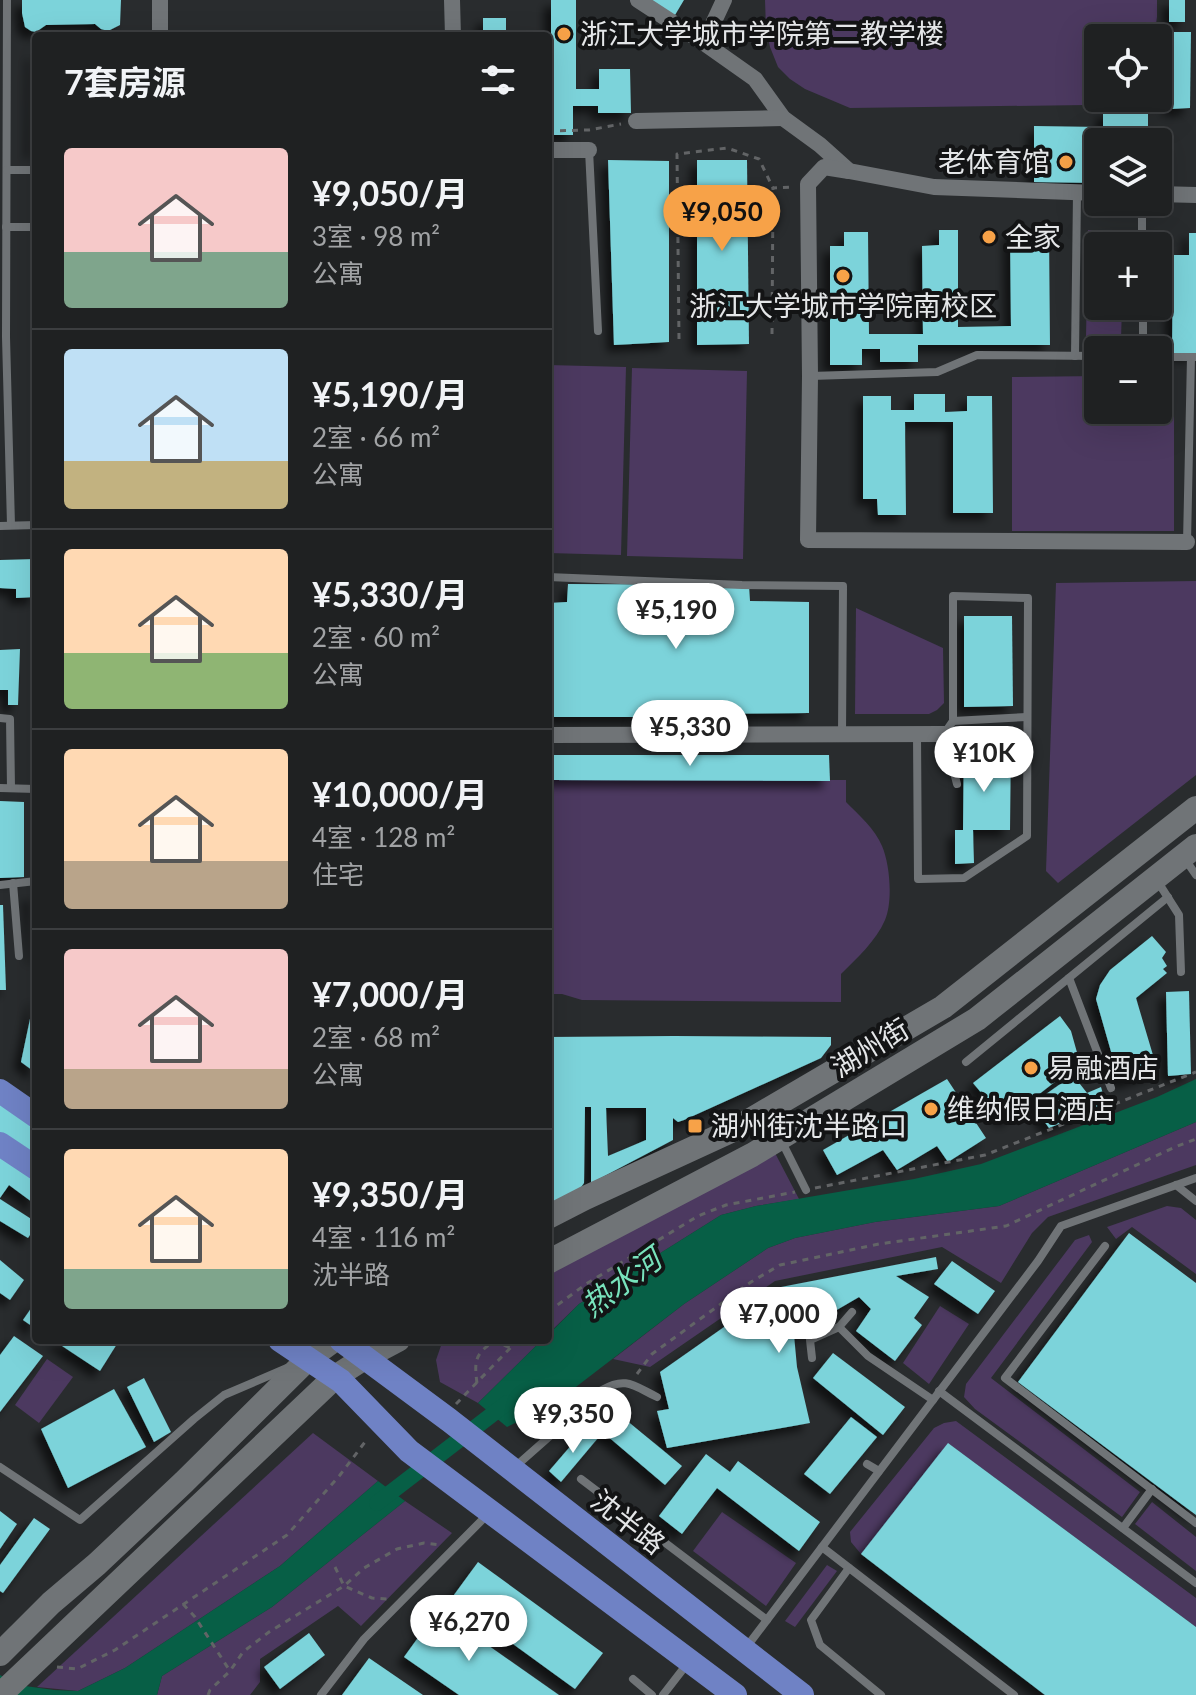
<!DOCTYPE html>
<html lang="zh">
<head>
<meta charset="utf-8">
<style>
	:root { --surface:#1f2122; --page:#27292a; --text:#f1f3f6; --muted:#a1a3a5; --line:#3c3e40; --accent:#f7a248 }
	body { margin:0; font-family:Lato,"Noto Sans SC",sans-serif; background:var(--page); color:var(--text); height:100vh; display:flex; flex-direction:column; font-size:30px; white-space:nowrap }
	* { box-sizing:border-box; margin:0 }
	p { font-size:26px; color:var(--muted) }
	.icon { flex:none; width:44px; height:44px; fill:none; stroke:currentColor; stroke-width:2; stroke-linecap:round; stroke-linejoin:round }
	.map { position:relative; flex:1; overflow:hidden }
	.panel { position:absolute; left:32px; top:32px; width:520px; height:1312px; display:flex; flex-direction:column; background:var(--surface); border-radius:8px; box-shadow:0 8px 32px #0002,0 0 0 2px var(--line) }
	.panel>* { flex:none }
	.buttons { position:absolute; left:1084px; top:24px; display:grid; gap:16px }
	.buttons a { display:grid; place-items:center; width:88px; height:88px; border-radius:8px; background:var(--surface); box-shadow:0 8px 32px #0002,0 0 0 2px var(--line); font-size:40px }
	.price { position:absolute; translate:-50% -68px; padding:0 18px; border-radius:28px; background:#fff; color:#222; font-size:26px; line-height:52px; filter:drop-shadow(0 2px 4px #0008) }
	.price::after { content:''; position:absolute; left:50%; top:48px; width:24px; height:18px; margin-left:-12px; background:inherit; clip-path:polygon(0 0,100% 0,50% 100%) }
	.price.on { background:var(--accent); color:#111 }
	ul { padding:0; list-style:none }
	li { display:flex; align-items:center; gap:24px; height:200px; padding:0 32px }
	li+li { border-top:2px solid var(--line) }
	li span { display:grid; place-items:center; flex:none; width:224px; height:160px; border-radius:8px; color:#555 }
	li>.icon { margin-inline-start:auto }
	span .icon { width:96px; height:96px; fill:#fffc; stroke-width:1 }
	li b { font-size:34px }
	h2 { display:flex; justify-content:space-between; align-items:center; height:96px; padding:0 32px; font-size:34px }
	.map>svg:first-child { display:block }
</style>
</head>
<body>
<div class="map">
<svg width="1196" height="1695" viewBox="0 0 1196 1695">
	<defs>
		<filter id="shadow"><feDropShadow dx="-7" dy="7" stdDeviation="4" flood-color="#0009"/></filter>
	</defs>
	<rect width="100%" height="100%" fill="#292c2e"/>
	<g fill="#4c3960">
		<path d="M765 0H1157V17L1154 38H1098V98H1106L1101 101 1087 105 850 108 805 89 790 79 778 67 770 47 766 29Z"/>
		<path d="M1088 230H1124L1123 246H1098V306H1122L1121 339 1086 338Z"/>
		<path d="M548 365 626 367 621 555 548 553Z"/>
		<path d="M632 368 747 371 743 559 627 556Z"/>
		<path d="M1098 376V410H1158V376H1174V531H1012V377Z"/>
		<path d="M1196 581V775L1058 883 1046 871 1056 583Z"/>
		<path d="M856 608 943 648 944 703 937 710 929 714H855Z"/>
		<path d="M548 780H846V802C859 815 875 829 882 846 890 864 893 902 885 920 876 941 857 958 841 974V1002L582 1000 562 994H548Z"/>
		<path d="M1196 1122V1165L1048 1217 1032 1233 1001 1283 942 1247 775 1281 650 1367 613 1359 684 1304 768 1248 795 1238 875 1222 999 1206Z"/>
		<path d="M775 1153 799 1199 756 1206 721 1215 579 1304 548 1334V1273Z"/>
		<path d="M1167 1206 1181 1208 1196 1220V1274L1132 1227 1116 1239 1107 1227Z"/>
		<path d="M1089 1235 1092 1242 991 1378 1140 1492 1122 1517 975 1409 964 1397 966 1384 1075 1240Z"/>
		<path d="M940 1306 969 1324 929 1384 903 1363Z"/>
		<path d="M443 1340H542L478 1403 440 1382 436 1360Z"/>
		<path d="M47 1359 73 1377 39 1423 15 1405Z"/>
		<path d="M956 1421 1196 1598V1627L949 1444 861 1554 851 1542 850 1532 934 1428 944 1423Z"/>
		<path d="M313 1433 378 1481 280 1566 125 1668 78 1691 37 1687Z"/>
		<path d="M405 1501 452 1533 361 1626 338 1606 260 1659V1682L250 1695H157L162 1676 272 1607Z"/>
		<path d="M1152 1502 1196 1537V1571L1135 1524Z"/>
		<path d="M722 1512 796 1563 766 1606 693 1551Z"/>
		<path d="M827 1565 837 1571 795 1627 785 1621Z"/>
	</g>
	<g fill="#075f46">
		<path d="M1196 1079V1122L999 1206 875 1222 795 1238 768 1248 684 1304 555 1403 507 1427 478 1403 542 1340H548V1335L579 1304 721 1215 756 1206 914 1179 981 1164 1157 1097Z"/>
		<path d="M378 1481 405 1501 272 1607 162 1676 157 1695H0V1675L18 1685 54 1690 78 1691 125 1668 280 1566Z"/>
	</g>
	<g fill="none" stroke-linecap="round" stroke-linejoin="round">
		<path stroke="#075f46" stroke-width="16" d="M377 1503 507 1403"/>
	</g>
	<g fill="#7bd3da" fill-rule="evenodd" filter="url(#shadow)">
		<path d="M22 0H121L120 25 108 31 101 29 95 24 46 25 36 32 31 31 25 27 22 13Z"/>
		<path d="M551 0H576V89H599V69H630L631 113H598V106H573V135H548V90H551Z"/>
		<path d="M648 0H684L675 15Z"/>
		<rect x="1169" y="0" width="16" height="22"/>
		<rect x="483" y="18" width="23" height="18"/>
		<path d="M1170 32H1191L1190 108 1170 109Z"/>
		<path d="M33 53H36V152H32Z"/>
		<path d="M1103 111 1148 112V142H1098V183L1034 182V126L1103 127Z"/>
		<path d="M608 160 669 161V342L614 345Z"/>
		<path d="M697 160H747L749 344 697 345Z"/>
		<path d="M939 230H958V327L1011 326 1010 231H1049L1050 345H918V362H880V349H862V365H830V246H844V232H868L869 334H923L922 246 939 245Z"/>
		<path d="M1189 233H1196V354H1172L1173 255H1189Z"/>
		<path d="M914 394H945V412L967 411V396H992L993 513H953V422H905L906 515H878L877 499H863V396H891V410H914Z"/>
		<path d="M36 559V597L16 598V589L0 588V560Z"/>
		<path d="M568 584 749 585 750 601 809 602V713L697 714V706H669L666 711 639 712V717H554L553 699 548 698V603L567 602Z"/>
		<path d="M964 616H1012L1013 706 964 707Z"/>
		<path d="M20 649 18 705H8V690H0V650Z"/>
		<path d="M964 742H1011L1010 830H973L974 863 955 864V830H963Z"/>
		<path d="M548 755H829L830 781 549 780Z"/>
		<path d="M0 801 24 802V877L0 878Z"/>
		<path d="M30 894H36V958H34Z"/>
		<path d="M0 905H3L6 990H0Z"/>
		<path d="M1152 936 1166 952 1162 958 1167 966 1163 969 1167 973 1136 998 1158 1072 1120 1083 1096 999 1100 985 1110 970Z"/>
		<path d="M1189 991 1191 1074 1168 1076 1166 992Z"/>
		<path d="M35 995H36V1073L21 1062Z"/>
		<path d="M1060 1016 1071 1031 1078 1056 1066 1065 1070 1070 1005 1121 973 1083Z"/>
		<path d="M674 1036 831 1037V1045L821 1058 684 1120 678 1122 673 1118V1140L591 1183V1107H585L584 1183 579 1190 548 1205V1037ZM606 1108H646V1140L608 1156Z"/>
		<path d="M1073 1075 1087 1093 1101 1087 1106 1105 1049 1128 1032 1104Z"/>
		<path d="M947 1079 986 1138 948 1162 937 1146 897 1170 883 1150 837 1175 823 1150Z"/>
		<path d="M0 1096 36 1122V1205L9 1185 0 1198Z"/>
		<path d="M0 1199 36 1222V1226L28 1238 0 1221Z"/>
		<path d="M1129 1233 1196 1283V1515L1018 1382Z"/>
		<path d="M936 1257 938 1269 896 1276 929 1297 914 1318 922 1325 895 1361 856 1331 871 1309 859 1297 794 1335 797 1367 810 1423 667 1448 657 1411 669 1409 660 1372 781 1287Z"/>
		<path d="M0 1260 24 1280 10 1300 0 1293Z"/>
		<path d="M952 1261 995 1291 978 1314 934 1284Z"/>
		<path d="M36 1301V1329L23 1320Z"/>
		<path d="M14 1336 43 1356 0 1412V1355Z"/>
		<path d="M53 1340H111L117 1344 100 1371Z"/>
		<path d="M833 1353 905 1407 883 1435 813 1378Z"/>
		<path d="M144 1378 171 1432 154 1442 127 1387Z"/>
		<path d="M114 1389 146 1447 68 1488 41 1429Z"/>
		<path d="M608 1405 682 1466 665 1485 592 1423Z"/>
		<path d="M851 1417 877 1437 830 1494 804 1474Z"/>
		<path d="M586 1428 598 1438 561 1482 549 1471Z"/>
		<path d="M948 1443 1196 1627V1695H1045L861 1554Z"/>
		<path d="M706 1454 730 1472 738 1461 820 1522 799 1551 717 1488 682 1534 659 1516Z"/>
		<path d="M0 1511 17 1524 0 1549Z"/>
		<path d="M34 1518 50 1529 3 1593 0 1591V1565Z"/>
		<path d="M478 1562 603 1653 575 1689 451 1599Z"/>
		<path d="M438 1610 559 1695H459L404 1657Z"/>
		<path d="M309 1633 325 1655 280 1689 264 1667Z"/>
		<path d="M369 1658 423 1695H342Z"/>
	</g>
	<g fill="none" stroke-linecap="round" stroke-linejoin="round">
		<g stroke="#626466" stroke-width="3" stroke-dasharray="6 6" stroke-linecap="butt">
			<path d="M548 131 589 130 621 124"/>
			<path d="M772 334 773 188 792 187"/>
			<path d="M679 339 677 154 727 148 759 159 773 188"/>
			<path d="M815 1188 985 1155 1196 1072"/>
			<path d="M548 1312 586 1284 698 1216 726 1205 795 1192"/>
			<path d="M637 1374 652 1354 751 1282 780 1265 879 1244 1006 1226 1175 1147 1196 1139"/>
			<path d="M477 1383C474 1361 475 1353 495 1341L510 1348"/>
			<path d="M456 1404 518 1340"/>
			<path d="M335 1567 344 1586 372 1598 387 1599"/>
			<path d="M183 1604 195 1617 230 1671"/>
			<path d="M57 1667 77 1669 115 1650 287 1535 340 1475 368 1438"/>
			<path d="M208 1695 210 1690 230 1671 243 1652 269 1632 344 1586 364 1568 397 1549 424 1543 441 1545"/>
		</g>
		<g stroke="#707477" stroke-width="8">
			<path d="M7 0 6 337 11 525"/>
			<path d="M589 150 598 331"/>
			<path d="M7 170H36"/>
			<path d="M1142 202V246"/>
			<path d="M6 227H36"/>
			<path d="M1143 306V350"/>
			<path d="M1075 356 1077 193"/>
			<path d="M1158 357H1195"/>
			<path d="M811 376 937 372 977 355 1098 356"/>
			<path d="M0 526 36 525"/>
			<path d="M1187 542 1191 357"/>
			<path d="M548 577 742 585 843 586 842 734"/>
			<path d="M0 718 10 719 11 788"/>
			<path d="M953 721 1027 717"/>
			<path d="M917 735 918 879 964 878 1027 836 1028 598 953 596V721L944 734 957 784"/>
			<path d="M0 788 36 789"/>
			<path d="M34 789V881"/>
			<path d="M1185 859 1196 875"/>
			<path d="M1158 882 1179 915 1181 972"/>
			<path d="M13 883 19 956"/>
			<path d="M0 885 36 881"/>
			<path d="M1069 978 1111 1088"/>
			<path d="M966 1062 1168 897"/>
			<path d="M782 1142 806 1190"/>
			<path d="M1176 1185 1196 1201"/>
			<path d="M1105 1246 1005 1378 1196 1523"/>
			<path d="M839 1327 868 1356 933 1400"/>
			<path d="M812 1358 810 1340 839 1327 852 1312"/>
			<path d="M939 1391 1196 1583"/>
			<path d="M867 1464 879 1471"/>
			<path d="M516 1466 602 1390C626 1376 634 1386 657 1397"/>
			<path d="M0 1467 80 1520 194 1419 224 1395 287 1368"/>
			<path d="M581 1479 767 1620"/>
			<path d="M1123 1528 1152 1489"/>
			<path d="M822 1547 1014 1695"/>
			<path d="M849 1568 811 1620 820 1645 881 1695"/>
			<path d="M745 1649 1038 1261 1061 1226 1196 1178"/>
			<path d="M633 1679 652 1695"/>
			<path d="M321 1695 364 1639 489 1513"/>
			<path d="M663 1695 687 1664"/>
		</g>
		<g stroke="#707477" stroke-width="16">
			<path d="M452 0 453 36"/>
			<path d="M638 0 704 43 755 79 783 118 820 145 849 171 934 187 1098 193"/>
			<path d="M160 36V0"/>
			<path d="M704 43 724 0"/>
			<path d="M636 121 783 118"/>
			<path d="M548 150H589"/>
			<path d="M849 171 824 167 808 184 810 376 808 540 1187 542"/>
			<path d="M1158 194 1196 195"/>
			<path d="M548 735 944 734"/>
		</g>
		<g stroke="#707477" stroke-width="24">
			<path d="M548 1217 585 1198 735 1129 943 1007 1196 808"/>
			<path d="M548 1262 752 1155 977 1019 1196 846"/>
			<path d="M0 1654 51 1603 97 1564 184 1482 308 1359 334 1340"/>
			<path d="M0 1695 335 1377 366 1357 398 1340"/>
		</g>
		<g stroke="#6f82c5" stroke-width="24">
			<path d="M0 1091 36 1116"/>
			<path d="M0 1144 36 1168"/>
			<path d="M280 1340 341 1381 409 1451 735 1695"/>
			<path d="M341 1340 449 1420 802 1695"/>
		</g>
	</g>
	<g fill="#f7a248" stroke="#131415" stroke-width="3">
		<circle cx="564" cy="34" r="8"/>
		<circle cx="1066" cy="162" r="8"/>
		<circle cx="989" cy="237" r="8"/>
		<circle cx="843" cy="276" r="8"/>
		<circle cx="1031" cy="1068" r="8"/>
		<circle cx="931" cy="1109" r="8"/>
		<rect x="687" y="1118" width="16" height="16" rx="4"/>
	</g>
	<g text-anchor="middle" stroke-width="8" stroke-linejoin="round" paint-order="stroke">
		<g font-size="28" fill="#e4e6e8" stroke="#131415" text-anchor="start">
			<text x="580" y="44">浙江大学城市学院第二教学楼</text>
			<text x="1050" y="172" text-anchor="end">老体育馆</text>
			<text x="1005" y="247">全家</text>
			<text x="843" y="316" text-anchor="middle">浙江大学城市学院南校区</text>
			<text x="1047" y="1078">易融酒店</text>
			<text x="947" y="1119">维纳假日酒店</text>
			<text x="711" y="1136">湖州街沈半路口</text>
		</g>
		<g font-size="28" fill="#e4e6e8" stroke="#131415">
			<text transform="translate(870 1048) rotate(-31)" y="10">湖州街</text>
			<text transform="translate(628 1522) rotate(38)" y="10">沈半路</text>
		</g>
		<g font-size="30" font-style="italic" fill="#78e3bc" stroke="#131415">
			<text transform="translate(622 1283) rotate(-37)" y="10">热水河</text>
		</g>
	</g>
</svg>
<div class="buttons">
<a><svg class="icon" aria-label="locate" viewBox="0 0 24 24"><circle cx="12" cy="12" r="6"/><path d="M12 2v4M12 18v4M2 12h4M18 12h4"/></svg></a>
<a><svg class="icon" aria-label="layers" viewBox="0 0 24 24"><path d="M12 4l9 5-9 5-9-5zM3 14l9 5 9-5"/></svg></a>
<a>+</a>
<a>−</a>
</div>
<b class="price on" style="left:722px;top:253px">¥9,050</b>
<b class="price" style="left:676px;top:651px">¥5,190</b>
<b class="price" style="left:690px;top:768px">¥5,330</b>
<b class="price" style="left:984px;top:794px">¥10K</b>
<b class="price" style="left:779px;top:1355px">¥7,000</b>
<b class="price" style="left:573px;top:1455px">¥9,350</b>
<b class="price" style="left:469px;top:1663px">¥6,270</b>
<section class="panel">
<h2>7套房源<svg class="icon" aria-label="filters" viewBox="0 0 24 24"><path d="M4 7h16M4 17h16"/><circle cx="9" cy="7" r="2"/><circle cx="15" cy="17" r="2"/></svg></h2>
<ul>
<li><span style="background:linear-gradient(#f6c9c9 65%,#7fa58c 0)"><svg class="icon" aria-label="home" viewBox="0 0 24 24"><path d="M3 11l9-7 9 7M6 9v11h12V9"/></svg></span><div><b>¥9,050/月</b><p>3室 · 98 m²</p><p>公寓</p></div></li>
<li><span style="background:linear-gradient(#bfe0f5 70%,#c2b280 0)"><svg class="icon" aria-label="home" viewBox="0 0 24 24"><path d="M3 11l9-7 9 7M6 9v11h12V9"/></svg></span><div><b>¥5,190/月</b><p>2室 · 66 m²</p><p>公寓</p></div></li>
<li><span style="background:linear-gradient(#ffd9b3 65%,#8fb573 0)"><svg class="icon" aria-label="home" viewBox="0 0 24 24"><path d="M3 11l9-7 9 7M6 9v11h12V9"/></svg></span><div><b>¥5,330/月</b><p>2室 · 60 m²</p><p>公寓</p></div></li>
<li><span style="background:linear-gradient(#ffd9b3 70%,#b9a48a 0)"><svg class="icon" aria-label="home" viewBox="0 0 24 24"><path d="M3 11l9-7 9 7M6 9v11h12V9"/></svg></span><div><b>¥10,000/月</b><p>4室 · 128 m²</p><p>住宅</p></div></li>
<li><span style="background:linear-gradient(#f6c9c9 75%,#b9a48a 0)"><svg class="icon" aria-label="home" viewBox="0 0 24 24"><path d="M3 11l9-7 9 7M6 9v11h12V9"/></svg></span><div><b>¥7,000/月</b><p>2室 · 68 m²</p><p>公寓</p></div></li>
<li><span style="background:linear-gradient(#ffd9b3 75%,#7fa58c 0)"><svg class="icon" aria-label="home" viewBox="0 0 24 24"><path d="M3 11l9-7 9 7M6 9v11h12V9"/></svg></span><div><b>¥9,350/月</b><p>4室 · 116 m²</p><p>沈半路</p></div></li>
</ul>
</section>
</div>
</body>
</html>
